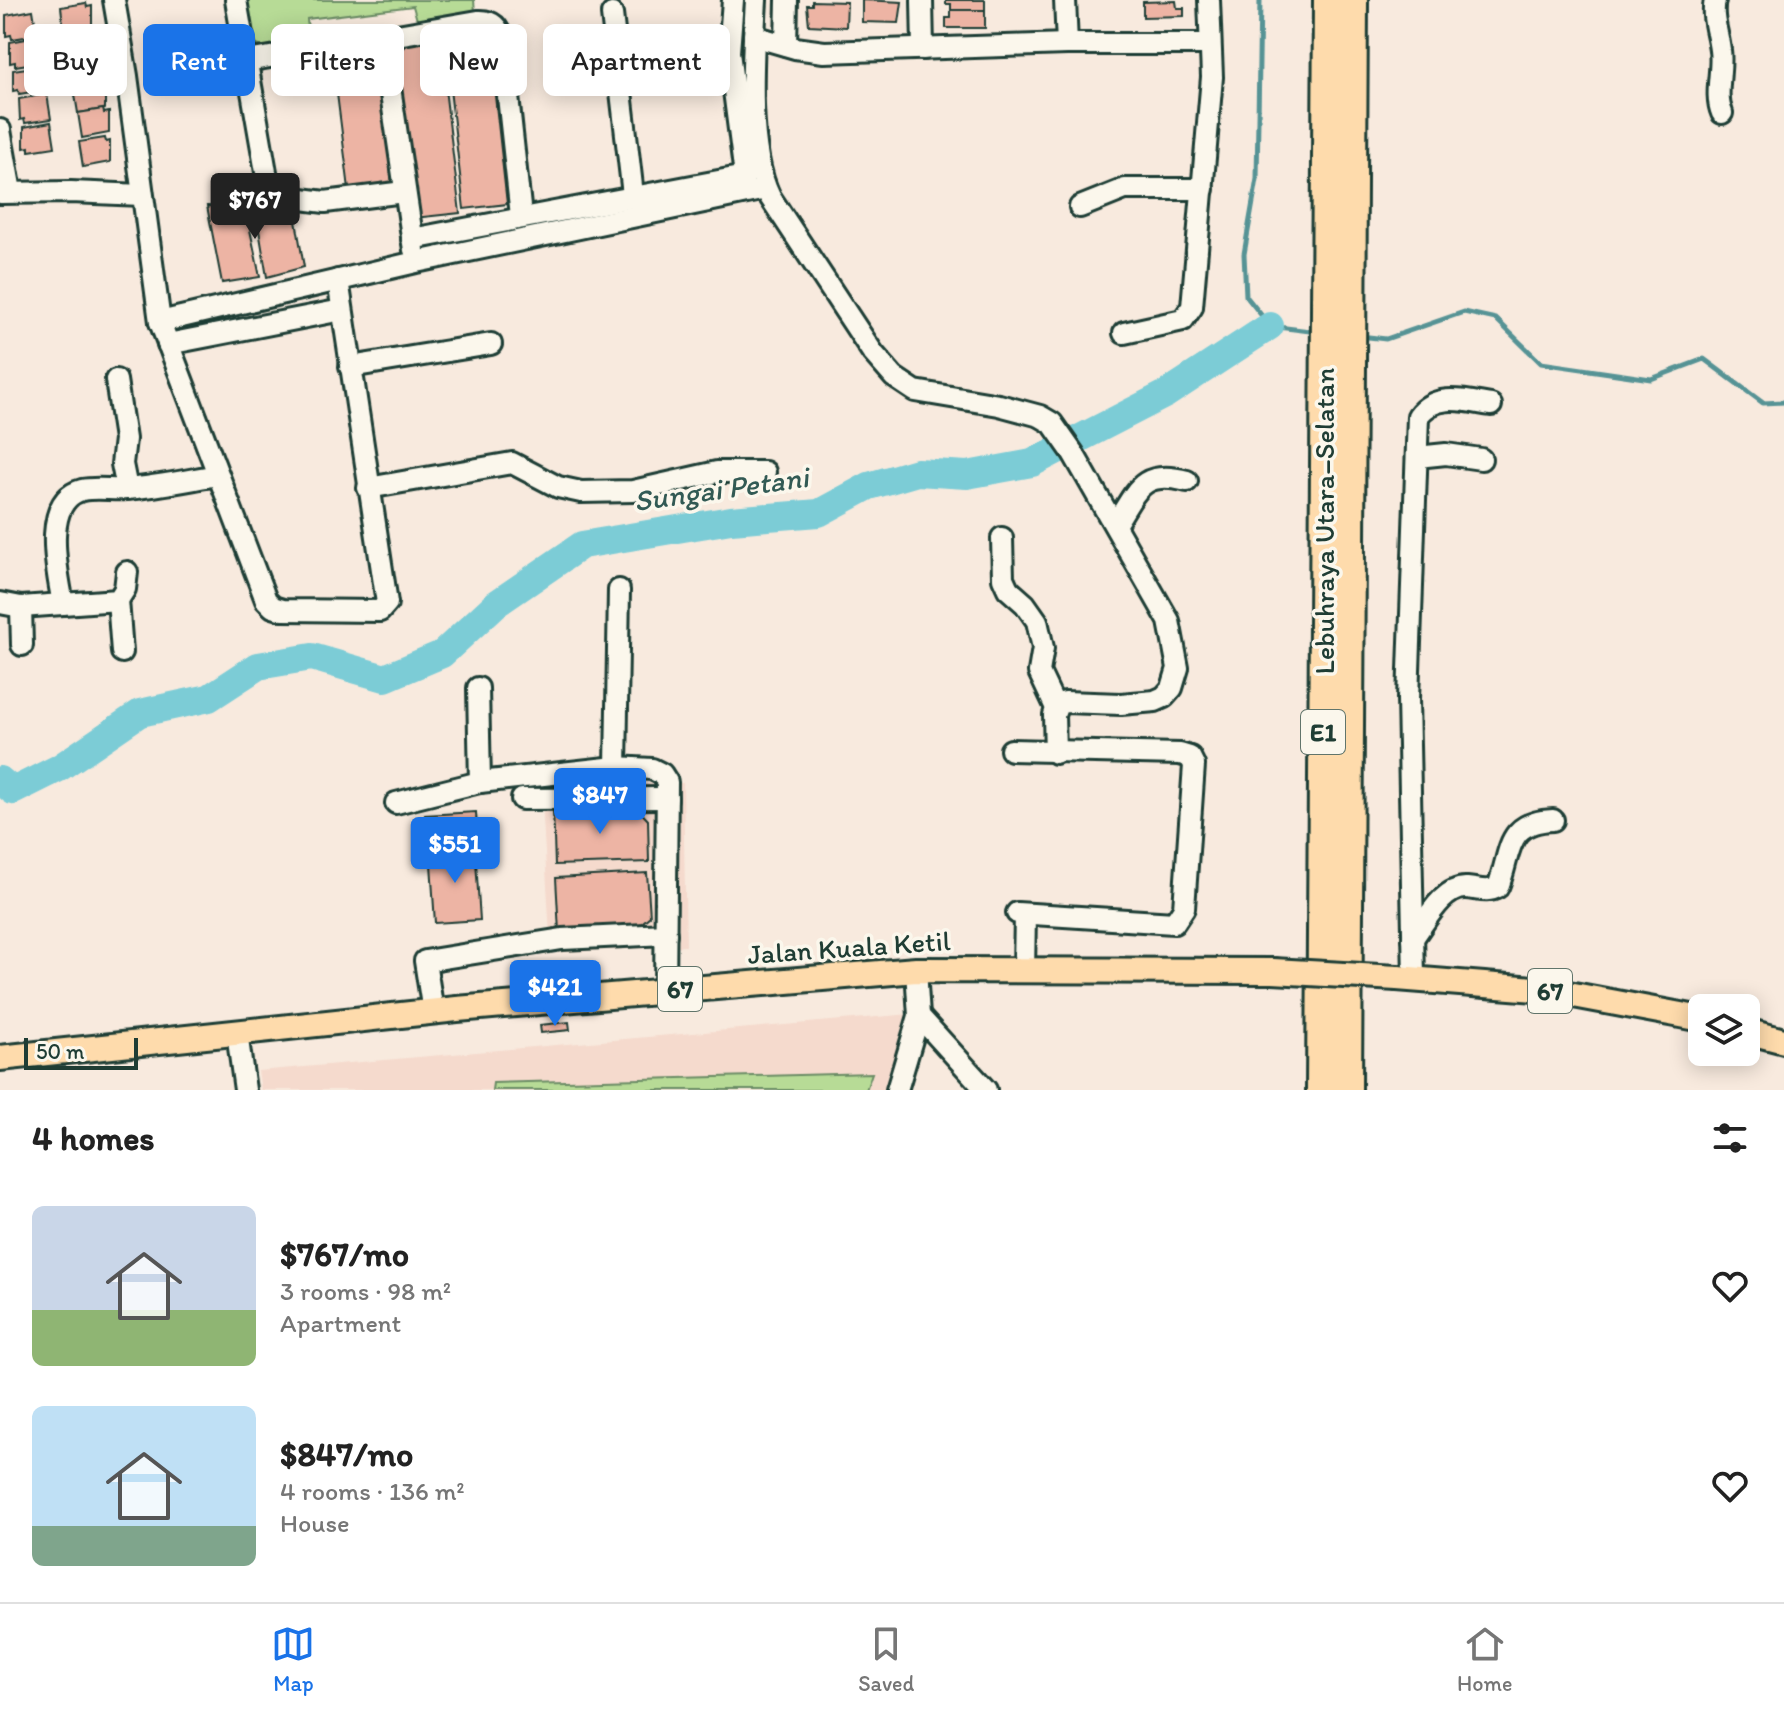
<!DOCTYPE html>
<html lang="en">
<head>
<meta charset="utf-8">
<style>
	:root { --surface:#fff; --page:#f6f6f6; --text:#222; --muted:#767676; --line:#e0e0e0; --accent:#1a73e8 }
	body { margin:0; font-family:Itim,sans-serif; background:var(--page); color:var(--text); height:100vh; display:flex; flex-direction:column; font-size:30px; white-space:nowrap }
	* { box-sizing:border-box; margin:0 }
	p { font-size:26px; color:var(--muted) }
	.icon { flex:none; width:44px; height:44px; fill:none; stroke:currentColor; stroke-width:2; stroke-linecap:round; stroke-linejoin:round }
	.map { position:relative; height:1090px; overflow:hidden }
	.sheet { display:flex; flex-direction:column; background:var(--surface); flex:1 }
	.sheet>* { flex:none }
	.top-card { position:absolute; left:24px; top:24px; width:800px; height:72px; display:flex; gap:16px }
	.buttons { position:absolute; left:1688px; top:994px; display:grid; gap:16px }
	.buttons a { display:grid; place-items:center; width:72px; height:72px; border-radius:12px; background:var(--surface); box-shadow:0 4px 20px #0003; font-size:40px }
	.scale { position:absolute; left:24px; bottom:20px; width:114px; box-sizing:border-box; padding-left:8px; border:4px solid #1f3d34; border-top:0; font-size:22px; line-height:28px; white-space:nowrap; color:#1f3d34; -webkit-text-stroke:6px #fbf7ec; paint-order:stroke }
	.price { position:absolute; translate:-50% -68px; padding:0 18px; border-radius:8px; background:var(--accent); color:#fff; font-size:26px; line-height:52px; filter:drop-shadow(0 2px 4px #0008) }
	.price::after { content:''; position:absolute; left:50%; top:48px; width:24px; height:18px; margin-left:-12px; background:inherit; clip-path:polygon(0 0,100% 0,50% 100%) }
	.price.selected { background:#222; color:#fff }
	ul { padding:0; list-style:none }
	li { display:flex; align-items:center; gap:24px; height:200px; padding:0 32px }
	li span { display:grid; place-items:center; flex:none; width:224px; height:160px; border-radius:12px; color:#555 }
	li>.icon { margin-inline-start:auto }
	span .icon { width:96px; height:96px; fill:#fffc; stroke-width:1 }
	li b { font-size:34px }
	h2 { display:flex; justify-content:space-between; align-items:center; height:96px; padding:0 32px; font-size:34px }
	.tag { padding:0 28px; border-radius:12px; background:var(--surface); box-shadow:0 4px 20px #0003; font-size:28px; line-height:72px }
	.tag.selected { background:var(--accent); color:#fff }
	.tab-bar { display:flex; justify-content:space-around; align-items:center; height:112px; border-top:2px solid var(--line); background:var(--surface); font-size:22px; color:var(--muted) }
	.tab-bar a { display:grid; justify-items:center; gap:4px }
	.tab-bar .selected { color:var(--accent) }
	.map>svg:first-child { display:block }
</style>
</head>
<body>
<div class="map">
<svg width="1784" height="1090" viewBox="0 0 1784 1090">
	<rect width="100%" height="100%" fill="#f8eade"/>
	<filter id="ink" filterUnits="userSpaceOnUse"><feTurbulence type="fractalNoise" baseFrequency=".0125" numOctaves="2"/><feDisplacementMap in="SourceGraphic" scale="16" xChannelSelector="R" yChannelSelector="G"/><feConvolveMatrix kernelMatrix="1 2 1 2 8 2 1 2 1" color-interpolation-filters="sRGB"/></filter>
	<g filter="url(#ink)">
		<g fill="#f5dacd">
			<path d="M683 783 686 946 551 953 541 785Z"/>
			<path d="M911 1014 886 1090H261L258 1071Z"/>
		</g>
		<g fill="#b7db96" stroke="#6b8c65" stroke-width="2">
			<path d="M247 0H474L475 12 417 20 413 6 307 19 309 42 268 50 255 44Z"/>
			<path d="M872 1073 866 1090H492L493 1083Z"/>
		</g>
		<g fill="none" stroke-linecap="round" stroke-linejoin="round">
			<g stroke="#579395" stroke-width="5">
				<path d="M1260 0 1257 179 1244 254 1246 296 1270 326 1318 332"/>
				<path d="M1360 336 1386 339 1464 312 1496 319 1541 363 1651 379 1704 359 1763 403 1784 402"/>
			</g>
			<path stroke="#7cccd6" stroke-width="28" d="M0 780 13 791 59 768 140 713 209 698 258 666 312 657 385 678 442 654 496 604 582 545 731 520 819 513 869 486 917 472 967 475 1032 463 1166 394 1270 326"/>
		</g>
		<g fill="#edb4a4" stroke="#1f3d34" stroke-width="2">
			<path d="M862 0 902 2 899 23 862 22Z"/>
			<path d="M946 0H985V10H951V4H946Z"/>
			<path d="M812 1 847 2 846 27 809 25 807 5H812Z"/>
			<path d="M1176 1 1177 8H1184V16L1143 17V2Z"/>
			<path d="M86 3 87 7 92 6V27L64 32 61 7Z"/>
			<path d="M33 10 37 35 12 39 11 35 6 36V15Z"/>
			<path d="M951 10H985V28H946V18H951Z"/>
			<path d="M90 30 91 34 96 33V55L69 59 65 35Z"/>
			<path d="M488 33 507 204 464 209 444 38Z"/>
			<path d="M37 37 41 62 15 66V62L10 63V42Z"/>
			<path d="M439 39 460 213 414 218 394 58 408 42Z"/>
			<path d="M366 50 377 58 392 184 349 189 332 54Z"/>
			<path d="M95 56 96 60H101V81L74 85 70 61Z"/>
			<path d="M40 66 44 90 19 94 18 90 13 91V70Z"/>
			<path d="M100 84V88L105 87V109L78 113 74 89Z"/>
			<path d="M47 94 51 119 25 123 24 119 20 120 19 99Z"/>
			<path d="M103 109 104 113 109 112V133L82 138 78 113Z"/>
			<path d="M51 122 55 147 29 151V147L24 148V127Z"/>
			<path d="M105 138 106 142 110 141V162L83 167 79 142Z"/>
			<path d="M207 206 294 209 304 267 267 277 258 224 249 225 260 277 222 283Z"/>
			<path d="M636 807 648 820 649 862 555 865 553 809Z"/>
			<path d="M476 812 478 846 427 850 425 815Z"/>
			<path d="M475 847 480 920 435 923 430 849Z"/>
			<path d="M647 873 650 916 637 927 559 932 556 878Z"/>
			<path d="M569 1022 570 1030 541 1033 540 1025Z"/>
		</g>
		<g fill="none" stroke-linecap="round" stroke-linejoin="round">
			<defs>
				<g id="minor">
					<path d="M114 0 127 76 160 322 266 600 273 607 283 610 380 611 387 603 338 280"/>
					<path d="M236 0 270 195 325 202 404 192"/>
					<path d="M756 0C753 54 746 149 770 197L873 353 894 377 915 391 999 405 1040 416 1052 423 1073 453 1169 621 1178 668 1172 688 1164 697 1155 701 1121 704 1065 702 1058 704 1054 715 1055 753"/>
					<path d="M922 0 923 49"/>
					<path d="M1065 0 1067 44"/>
					<path d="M1715 0C1711 18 1718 32 1720 50 1723 70 1714 94 1722 113"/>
					<path d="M612 14 633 195"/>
					<path d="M754 36 795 48 824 52 1067 44H1210"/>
					<path d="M383 40 414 250"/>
					<path d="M786 45 787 0"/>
					<path d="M247 61 478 21C493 20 499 27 502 41L521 216"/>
					<path d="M0 130 11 192"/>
					<path d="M0 193 71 192 142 195"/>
					<path d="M1080 207 1125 189H1203"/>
					<path d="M412 239 745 176 729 52 733 0"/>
					<path d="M160 322 416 262 766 189"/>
					<path d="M1124 333 1183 320 1192 307 1212 77 1209 0"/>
					<path d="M168 344 342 310"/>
					<path d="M350 367 491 344"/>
					<path d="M116 380 125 439 122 464 127 489"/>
					<path d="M1417 457 1446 454 1481 459"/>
					<path d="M368 488 512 463 558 487 581 492 633 491 717 472H765"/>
					<path d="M1115 525C1137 490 1142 469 1187 481"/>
					<path d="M1002 538 1003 578 1008 589 1025 604 1037 621 1043 648 1039 672 1056 708"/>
					<path d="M118 600 122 652"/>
					<path d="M0 603 21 607 118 600 125 589 127 572"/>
					<path d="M63 604C58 575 40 501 82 490 95 487 112 490 126 489 156 487 188 480 218 475"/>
					<path d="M21 607 22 645"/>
					<path d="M478 688 480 782"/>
					<path d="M1011 750 1180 754 1190 757 1194 765 1184 908 1174 923 1017 913"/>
					<path d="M616 767 619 590"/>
					<path d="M522 799 667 798"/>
					<path d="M396 803 480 782 616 767 652 769 662 774 667 782 665 991"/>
					<path d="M1413 938C1426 921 1443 886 1467 888 1479 889 1487 893 1498 887 1512 852 1504 822 1553 820"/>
					<path d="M1024 970 1025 914"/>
					<path d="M1414 978 1408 699 1418 416C1436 392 1465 401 1491 405"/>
					<path d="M433 1012 425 961 562 939 666 934"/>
					<path d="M919 1016 986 1090"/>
					<path d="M237 1033 245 1090"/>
					<path d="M897 1090 919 1016 916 970"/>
				</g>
				<g id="major">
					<path d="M1397 978 1547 990 1702 1019"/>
					<path d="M1746 1031 1784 1041"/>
					<path d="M0 1058 457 1009 916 970 1273 971"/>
				</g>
				<g id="highway">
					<path d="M1321 1090 1328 0"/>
					<path d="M1347 1090 1353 0"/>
				</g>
			</defs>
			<use href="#minor" stroke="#1f3d34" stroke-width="26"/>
			<use href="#major" stroke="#1f3d34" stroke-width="30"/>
			<use href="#highway" stroke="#1f3d34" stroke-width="34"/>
			<use href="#minor" stroke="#fbf7ec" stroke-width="20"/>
			<use href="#major" stroke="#fedbac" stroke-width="24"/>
			<use href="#highway" stroke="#fedbac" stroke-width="28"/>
			<defs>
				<path id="major-bridge" d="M1273 971 1397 978"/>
			</defs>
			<use href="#major-bridge" stroke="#1f3d34" stroke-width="30" stroke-linecap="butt"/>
			<use href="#major-bridge" stroke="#fedbac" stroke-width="24"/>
		</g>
	</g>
	<g text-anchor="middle" stroke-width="7" stroke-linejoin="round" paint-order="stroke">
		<g fill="#fbf7ec" stroke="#61756b" stroke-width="2">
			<rect x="1301" y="710" width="44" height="44" rx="6"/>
			<rect x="658" y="967" width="44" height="44" rx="6"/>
			<rect x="1528" y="969" width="44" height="44" rx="6"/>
		</g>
		<g font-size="26" font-weight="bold" fill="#1f3d34">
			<text x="1323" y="741">E1</text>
			<text x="680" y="998">67</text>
			<text x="1550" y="1000">67</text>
		</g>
		<g font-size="28" fill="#1f3d34" stroke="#fbf7ec">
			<text transform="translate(1324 521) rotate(-90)" y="10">Lebuhraya Utara–Selatan</text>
			<text transform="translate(849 947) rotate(-4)" y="10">Jalan Kuala Ketil</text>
		</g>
		<g font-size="30" font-style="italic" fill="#325a54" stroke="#fbf7ec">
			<text transform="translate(721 489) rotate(-8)" y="10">Sungai Petani</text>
		</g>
	</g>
</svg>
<div class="buttons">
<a><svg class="icon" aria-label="layers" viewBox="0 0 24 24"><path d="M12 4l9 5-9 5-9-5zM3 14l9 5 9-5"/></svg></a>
</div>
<div class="scale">50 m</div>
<b class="price selected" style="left:255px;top:241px">$767</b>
<b class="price" style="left:600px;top:836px">$847</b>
<b class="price" style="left:455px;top:885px">$551</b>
<b class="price" style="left:555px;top:1028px">$421</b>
<div class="top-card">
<a class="tag">Buy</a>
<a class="tag selected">Rent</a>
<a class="tag">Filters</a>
<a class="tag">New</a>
<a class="tag">Apartment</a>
</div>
</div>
<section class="sheet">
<h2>4 homes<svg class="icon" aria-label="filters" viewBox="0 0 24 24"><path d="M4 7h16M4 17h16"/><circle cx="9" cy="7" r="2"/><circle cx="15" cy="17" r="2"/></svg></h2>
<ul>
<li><span style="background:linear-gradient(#c9d6e8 65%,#8fb573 0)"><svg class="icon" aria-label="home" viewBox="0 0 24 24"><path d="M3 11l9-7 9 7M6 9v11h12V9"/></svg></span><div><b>$767/mo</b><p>3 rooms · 98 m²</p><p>Apartment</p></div><svg class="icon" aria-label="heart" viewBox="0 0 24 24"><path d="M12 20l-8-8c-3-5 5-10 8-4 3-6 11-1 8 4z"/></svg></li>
<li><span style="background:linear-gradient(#bfe0f5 75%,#7fa58c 0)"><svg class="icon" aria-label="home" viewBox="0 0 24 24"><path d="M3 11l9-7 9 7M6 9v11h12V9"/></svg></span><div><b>$847/mo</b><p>4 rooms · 136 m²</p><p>House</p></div><svg class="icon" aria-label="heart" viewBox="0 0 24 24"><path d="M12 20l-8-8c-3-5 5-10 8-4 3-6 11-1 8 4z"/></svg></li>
</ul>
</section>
<nav class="tab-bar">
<a class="selected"><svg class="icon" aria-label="map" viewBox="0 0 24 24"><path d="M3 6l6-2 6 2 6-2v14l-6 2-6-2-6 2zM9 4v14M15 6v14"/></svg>Map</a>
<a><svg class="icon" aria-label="saved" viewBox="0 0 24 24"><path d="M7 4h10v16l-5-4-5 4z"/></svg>Saved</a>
<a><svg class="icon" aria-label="home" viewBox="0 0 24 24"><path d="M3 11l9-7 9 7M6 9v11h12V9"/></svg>Home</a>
</nav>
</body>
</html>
